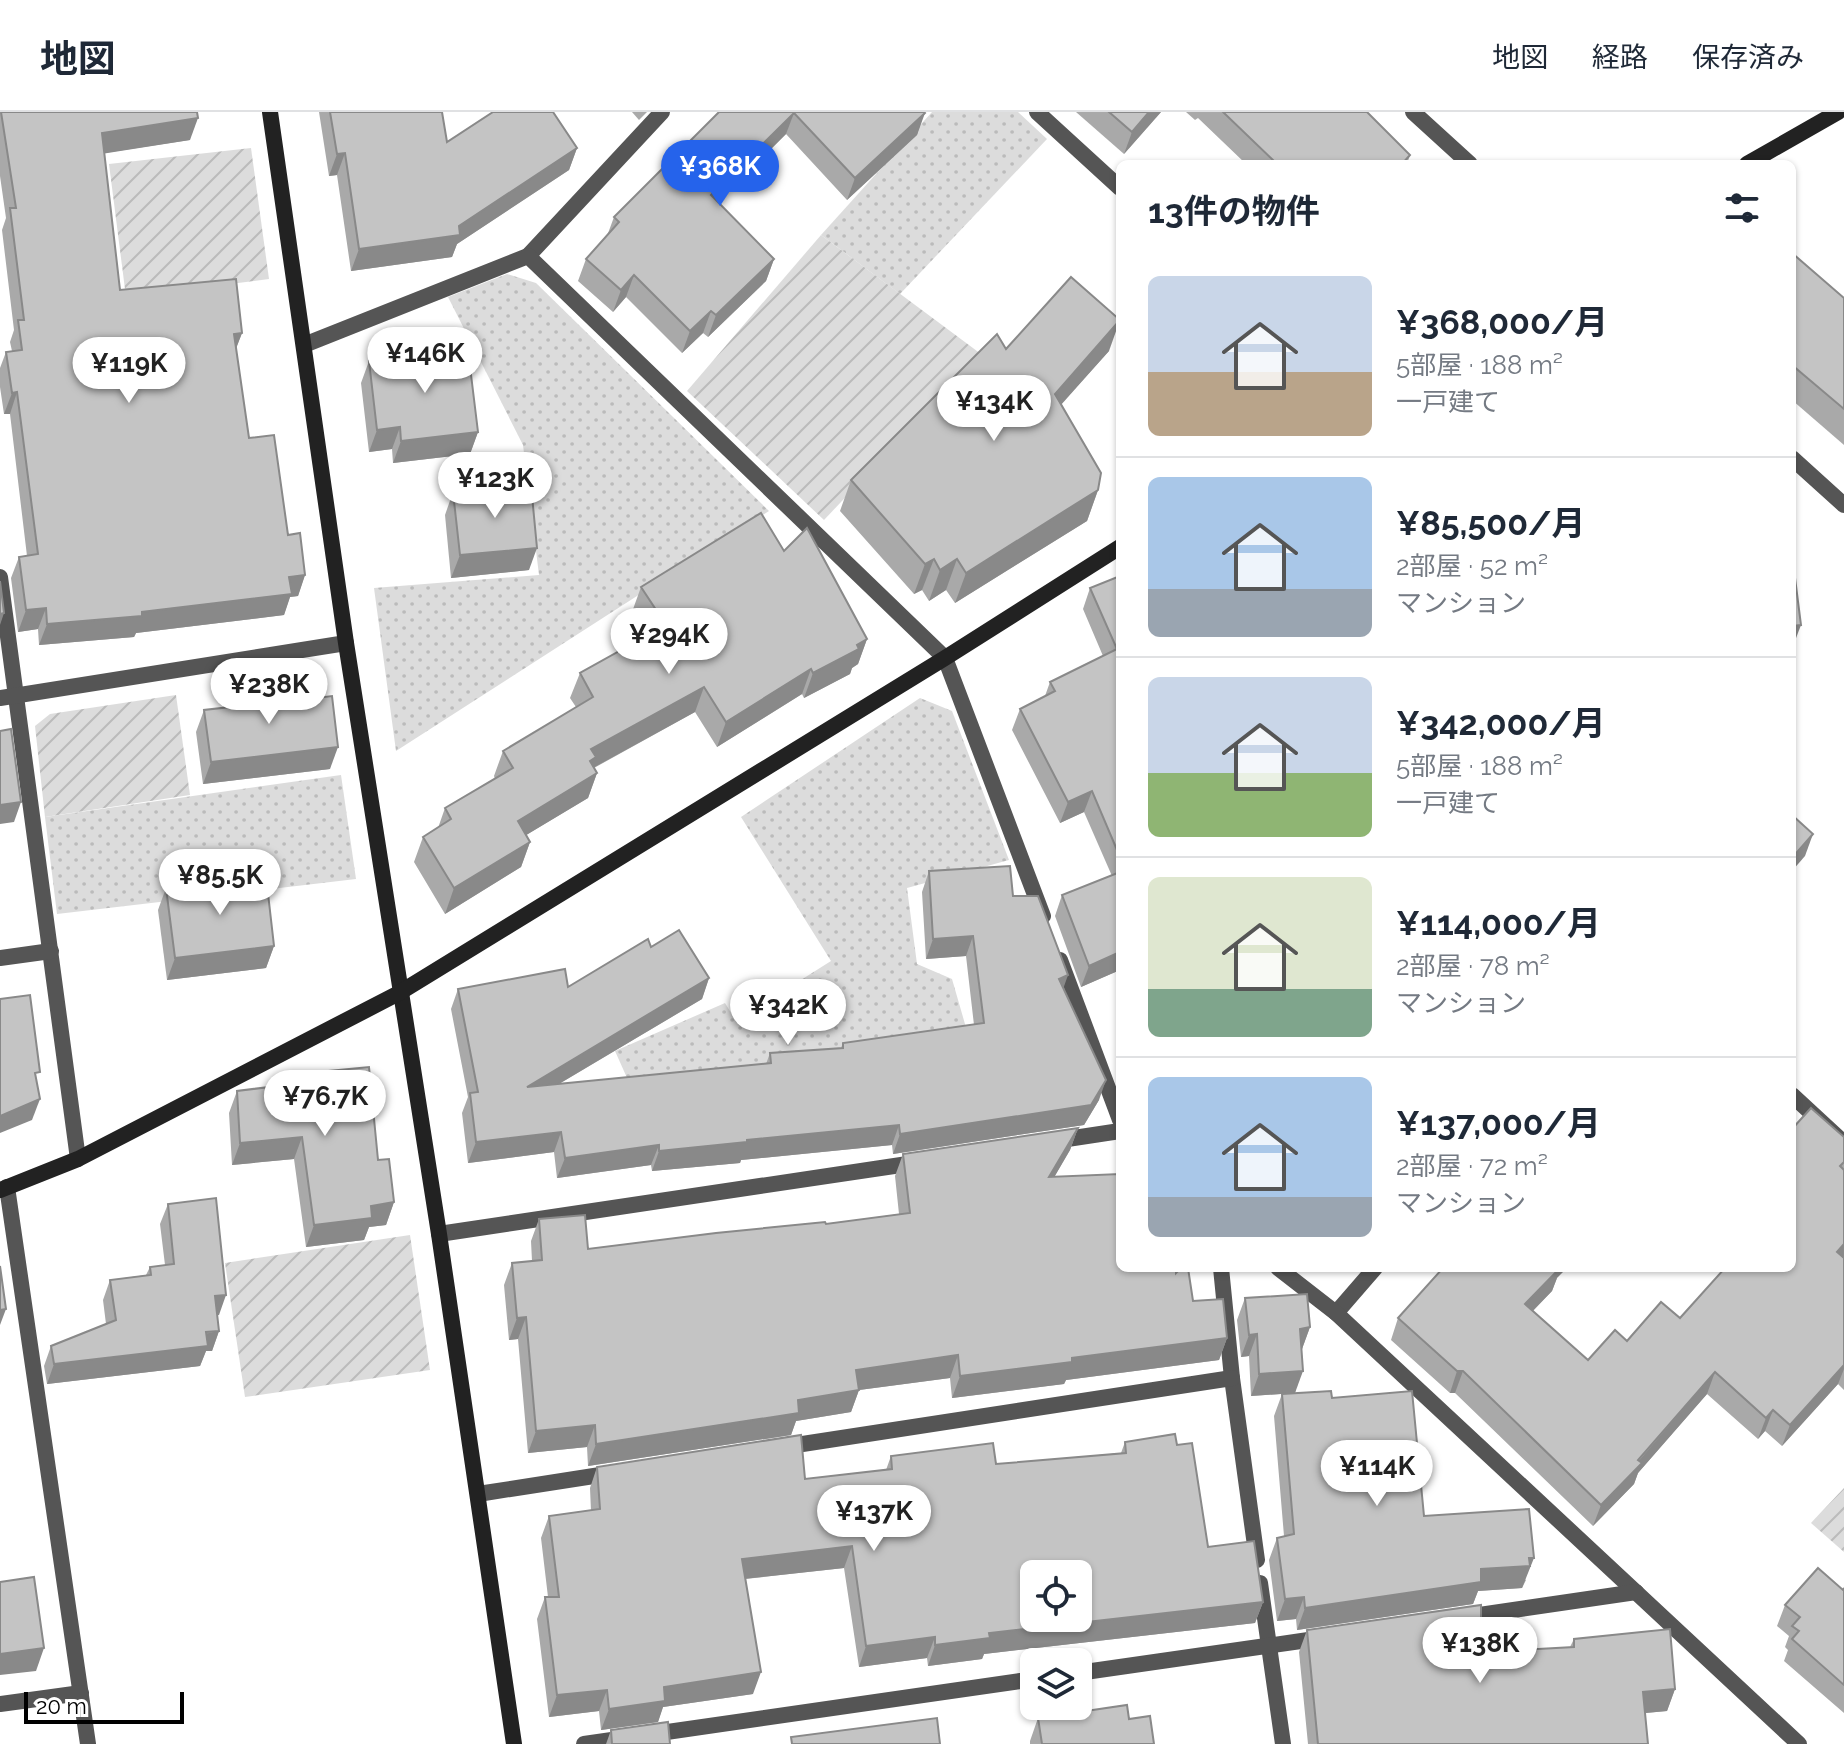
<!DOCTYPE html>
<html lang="ja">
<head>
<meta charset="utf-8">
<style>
	:root { --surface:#fff; --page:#f2f2f3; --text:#1f2937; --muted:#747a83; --line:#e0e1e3; --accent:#2563eb }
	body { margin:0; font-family:Raleway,"Noto Sans JP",sans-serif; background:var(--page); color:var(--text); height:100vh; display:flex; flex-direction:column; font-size:30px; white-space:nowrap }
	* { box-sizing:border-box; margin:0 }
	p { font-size:26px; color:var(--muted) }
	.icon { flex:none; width:44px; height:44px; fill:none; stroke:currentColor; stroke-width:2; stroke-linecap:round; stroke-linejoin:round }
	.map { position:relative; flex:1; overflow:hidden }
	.sheet { position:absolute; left:1116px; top:48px; width:680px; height:1112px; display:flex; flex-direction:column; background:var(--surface); border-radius:12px; box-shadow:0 2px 6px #0004 }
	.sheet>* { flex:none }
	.fabs { position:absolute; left:1020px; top:1448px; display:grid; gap:16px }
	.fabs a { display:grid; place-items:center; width:72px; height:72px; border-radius:12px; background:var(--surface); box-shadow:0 2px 6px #0004; font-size:40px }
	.scale { position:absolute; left:24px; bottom:20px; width:160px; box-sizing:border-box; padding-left:8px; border:4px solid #000; border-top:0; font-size:22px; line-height:28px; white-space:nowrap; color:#000; -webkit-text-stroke:6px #fff; paint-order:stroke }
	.price { position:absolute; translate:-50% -68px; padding:0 18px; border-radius:28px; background:#fff; color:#222; font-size:26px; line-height:52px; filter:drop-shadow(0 2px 4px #0008) }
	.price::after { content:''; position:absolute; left:50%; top:48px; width:24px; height:18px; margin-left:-12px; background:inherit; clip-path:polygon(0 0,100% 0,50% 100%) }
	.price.active { background:var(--accent); color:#fff }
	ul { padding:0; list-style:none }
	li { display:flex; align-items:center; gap:24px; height:200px; padding:0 32px }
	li+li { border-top:2px solid var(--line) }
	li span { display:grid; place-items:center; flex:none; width:224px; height:160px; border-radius:12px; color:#555 }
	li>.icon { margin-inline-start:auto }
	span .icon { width:96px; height:96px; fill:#fffc; stroke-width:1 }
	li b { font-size:34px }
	h2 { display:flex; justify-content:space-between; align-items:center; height:96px; padding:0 32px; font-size:34px }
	header { display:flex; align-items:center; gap:48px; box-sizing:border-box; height:112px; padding:0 40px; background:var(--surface); border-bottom:2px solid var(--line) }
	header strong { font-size:38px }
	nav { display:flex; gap:44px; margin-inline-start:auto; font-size:28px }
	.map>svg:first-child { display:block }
</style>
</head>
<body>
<header>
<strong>地図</strong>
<nav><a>地図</a><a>経路</a><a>保存済み</a></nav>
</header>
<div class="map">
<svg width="1844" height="1632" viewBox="0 0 1844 1632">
	<defs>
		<pattern id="grass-dots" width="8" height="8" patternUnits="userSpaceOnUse" patternTransform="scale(2)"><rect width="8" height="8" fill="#dcdcdc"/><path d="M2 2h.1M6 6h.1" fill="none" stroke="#bbb" stroke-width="1.8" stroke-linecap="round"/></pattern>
		<pattern id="garden-furrows" width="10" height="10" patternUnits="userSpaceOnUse" patternTransform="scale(2)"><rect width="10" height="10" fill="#dcdcdc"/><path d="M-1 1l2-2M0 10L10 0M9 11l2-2" fill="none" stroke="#bbb"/></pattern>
	</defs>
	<rect width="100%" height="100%" fill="#fff"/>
	<g fill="url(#grass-dots)">
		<path d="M932 0H1018L1047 27 900 182 821 123Z"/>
		<path d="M507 162 536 171 769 399 396 639 374 476 539 463 523 333 448 185Z"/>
		<path d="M920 586 952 599 1009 748 907 776 917 852 952 867 967 919 632 977 615 939 725 891 736 909 831 849 741 705Z"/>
		<path d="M341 663 356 767 57 802 45 705Z"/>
	</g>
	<g fill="url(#garden-furrows)">
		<path d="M251 36 269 167 126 185 109 52Z"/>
		<path d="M821 123 981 242 824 408 687 279Z"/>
		<path d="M176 583 190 683 45 705 35 614 50 602Z"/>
		<path d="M410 1123 430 1258 245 1285 225 1151Z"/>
		<path d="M1844 1376V1440L1811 1411Z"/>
	</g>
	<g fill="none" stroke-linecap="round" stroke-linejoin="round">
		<g stroke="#555" stroke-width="16">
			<path d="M1037 0 1120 76"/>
			<path d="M1413 0 1470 52"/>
			<path d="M528 144 662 0"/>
			<path d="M1792 983 1844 1031"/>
			<path d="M1336 1201 1375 1156"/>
		</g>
		<g stroke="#555" stroke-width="16">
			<path d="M304 233 528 144 945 546 1043 804"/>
			<path d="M1792 346 1844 393"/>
			<path d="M0 465 78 1047"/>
			<path d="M0 586 346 531"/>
			<path d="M0 846 51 839"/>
			<path d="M1060 848 1120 1008"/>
			<path d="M1054 1029 1120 1019"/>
			<path d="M7 1075 88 1632"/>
			<path d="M439 1122 921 1050"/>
			<path d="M1221 1156 1232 1266 1257 1448"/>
			<path d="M1278 1156 1336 1201 1799 1632"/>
			<path d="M783 1335 1232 1266"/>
			<path d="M478 1382 613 1361"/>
			<path d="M1260 1471 1283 1632"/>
			<path d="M1459 1506 1636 1480"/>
			<path d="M1078 1561 1322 1526"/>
			<path d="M0 1592 81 1581"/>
			<path d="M584 1632 1034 1567"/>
		</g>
		<g stroke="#222" stroke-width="16">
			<path d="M270 0 346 531 439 1122 514 1632"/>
			<path d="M1747 52 1838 0"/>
			<path d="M0 1078 78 1047 399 881 945 546 1120 435"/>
		</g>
	</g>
	<g fill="#a9a9a9">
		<path d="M0 0 190 28 104 41 120 178 242 221 236 236 249 326 305 463 298 484 290 485 284 503 136 521 134 525 39 533 38 517 18 520 11 466 19 445 27 444 10 302H4L0 275V256L6 240 12 239 10 230 14 218 2 118 6 106 0 64Z"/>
		<path d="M319 0H442L447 30 577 36 569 58 457 132 452 145 351 159 337 63 329 64Z"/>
		<path d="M632 0H647L639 8Z"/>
		<path d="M719 0H924L917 23 847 88 786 22 718 90 774 147 766 169 708 225 703 221 682 241 626 185 613 200 578 169 586 147 607 124 614 105Z"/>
		<path d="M1076 0H1161L1124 42Z"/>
		<path d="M1186 0H1367L1410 43 1407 52H1246L1198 6 1195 8Z"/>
		<path d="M1792 141 1844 186V333L1792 288Z"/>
		<path d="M1006 237 1109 239 1061 292 1098 378 1087 409 955 491 946 478 929 489 922 478 914 482 840 399 851 368Z"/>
		<path d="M369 249 478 320 470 342 393 351 392 337 369 340 361 271Z"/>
		<path d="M453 380 529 458 451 466 445 403Z"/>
		<path d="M784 439 867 527 858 552 852 556 850 562 804 586 802 582 717 635 695 600 594 656 597 661 588 686 526 723 530 730 521 755 445 802 414 750 423 725 438 716 445 696 495 667 494 664 503 639 576 595 570 586 580 561 647 524 632 500 641 475Z"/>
		<path d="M1120 464V858L1081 875 1055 804 1062 783 1112 764 1084 700 1060 711 1012 618 1020 597 1045 584 1050 570 1103 544 1083 497 1090 476Z"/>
		<path d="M228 581H273L285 590 330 657 203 672 196 620 204 598 223 596Z"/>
		<path d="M929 759 1013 784 1064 876 1099 988 1084 1013 893 1042 892 1033 741 1048 740 1051 652 1059 651 1053 557 1066 554 1040 468 1051 462 1001 468 985 451 897 458 877 568 875 651 835 709 866 702 887 559 972 766 952 770 941 841 936 843 931 974 913 966 844 926 847 922 780Z"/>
		<path d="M166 776 274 834 266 856 167 868 158 798Z"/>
		<path d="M277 964 394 1090 386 1113 369 1115 364 1128 306 1135 294 1047 232 1053 229 1001 237 979 273 975Z"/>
		<path d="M1078 1016 1070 1038 1054 1065 1176 1161 1193 1189 1227 1226 1219 1248 1066 1268 1064 1272 952 1286 950 1266 859 1278 851 1300 796 1309 791 1323 588 1354 587 1335 528 1341 518 1227 509 1228 504 1173 512 1151 532 1149 531 1129 539 1107 588 1137 826 1112 899 1102 895 1064 903 1042Z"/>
		<path d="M1844 1025V1278L1838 1272 1782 1334 1765 1319 1758 1327 1707 1282 1638 1361 1634 1372 1593 1414 1455 1281H1450L1391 1228 1398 1206 1557 1166 1552 1179 1533 1199 1588 1248 1627 1229 1680 1206Z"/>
		<path d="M168 1092 219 1203H217L219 1219 212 1239H206L200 1254 47 1272 44 1254 51 1234 106 1212 103 1188 110 1168 146 1163 150 1155 165 1153 160 1112Z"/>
		<path d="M1245 1186 1310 1215 1302 1237 1295 1281 1251 1284 1249 1244 1241 1245 1237 1208Z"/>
		<path d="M1282 1282 1332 1286 1424 1404 1526 1468 1522 1476 1478 1479 1473 1492 1297 1518 1296 1507 1277 1509 1269 1448 1277 1426 1284 1424 1274 1304Z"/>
		<path d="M1125 1330 1177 1333 1208 1435 1263 1490 1255 1511 984 1542 982 1547 928 1554 927 1546 859 1555 844 1456 745 1467 753 1582 663 1595 658 1610 601 1618 599 1599 549 1605 537 1507 545 1485H548L541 1426 549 1404 591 1399 590 1376 597 1355 805 1367 886 1358 891 1344 996 1352 1121 1341Z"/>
		<path d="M1844 1476V1601L1784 1549 1788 1538 1785 1535 1789 1524 1777 1514 1785 1493 1843 1478Z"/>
		<path d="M1307 1518 1481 1540 1570 1535 1574 1527 1675 1577 1667 1599 1645 1601 1648 1632H1308L1299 1540Z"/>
		<path d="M1038 1606 1129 1607 1154 1632H1030V1629Z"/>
		<path d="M611 1618 670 1632H606Z"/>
	</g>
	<g fill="#898989">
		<path d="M1149 0H1161L1124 42 1132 20Z"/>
		<path d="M794 1 786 22 703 105 711 83Z"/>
		<path d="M925 1 917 23 847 88 855 66Z"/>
		<path d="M198 6 190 28 95 43 102 21Z"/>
		<path d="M577 36 569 58 457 132 452 145 351 159 359 137 459 114Z"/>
		<path d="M345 41 337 63 329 64 337 42Z"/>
		<path d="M774 147 766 169 708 225 716 203Z"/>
		<path d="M634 163 626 185 613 200 621 178Z"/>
		<path d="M711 199 703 221 682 241 690 219Z"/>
		<path d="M1120 208 1109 239 1044 312 1055 282Z"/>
		<path d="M242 221 234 242V222Z"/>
		<path d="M17 280 10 302H4L12 281Z"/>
		<path d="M400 315 392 337 369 340 377 318Z"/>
		<path d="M478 320 470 342 393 351 401 329Z"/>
		<path d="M1098 378 1087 409 955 491 966 461Z"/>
		<path d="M537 436 529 458 451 466 460 443Z"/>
		<path d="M934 447 922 478 914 482 925 452Z"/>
		<path d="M957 447 946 478 929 489 940 458Z"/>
		<path d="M305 463 298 484 290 485 284 503 136 521 134 525 39 533 47 512 142 500 289 465Z"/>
		<path d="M46 496 38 517 18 520 26 498Z"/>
		<path d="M4 501 0 513V502Z"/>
		<path d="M1801 513 1793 534H1792V514Z"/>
		<path d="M867 527 858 552 852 556 850 562 804 586 813 561Z"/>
		<path d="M811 557 802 582 717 635 726 610Z"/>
		<path d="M704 575 695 600 591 657 597 661 588 686 508 734 518 709 591 637Z"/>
		<path d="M338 635 330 657 203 672 211 650Z"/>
		<path d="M1092 679 1084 700 1060 711 1068 690Z"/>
		<path d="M21 690 14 710 0 712V693Z"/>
		<path d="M1813 722 1805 744 1792 759V746Z"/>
		<path d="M530 730 521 755 445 802 454 776Z"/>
		<path d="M973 824 966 844 926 847 933 827Z"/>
		<path d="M274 834 266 856 167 868 175 846Z"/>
		<path d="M1120 840V858L1081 875 1089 854Z"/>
		<path d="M1068 863 1061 883 1059 867Z"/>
		<path d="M709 866 702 887 520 995 527 975Z"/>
		<path d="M1106 968 1099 988 1084 1013 893 1042 900 1022Z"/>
		<path d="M40 987 32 1008 0 1021V1004Z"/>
		<path d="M899 1013 892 1033 741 1048 740 1051 652 1059 659 1039 747 1028Z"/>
		<path d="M1078 1016 1070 1038 1041 1088 1049 1065Z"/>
		<path d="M561 1020 554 1040 468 1051 476 1030Z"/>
		<path d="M302 1025 294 1047 232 1053 240 1031Z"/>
		<path d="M659 1033 651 1053 557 1066 565 1046Z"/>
		<path d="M394 1090 386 1113 369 1115 364 1128 306 1135 314 1113 371 1094Z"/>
		<path d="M1844 1127V1146L1837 1140Z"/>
		<path d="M1557 1156H1567L1557 1166 1552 1179 1518 1214 1525 1192Z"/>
		<path d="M226 1183 219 1203 208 1204 215 1184Z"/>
		<path d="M6 1197 0 1213V1198Z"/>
		<path d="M526 1205 518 1227 509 1228 517 1206Z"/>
		<path d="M1310 1215 1302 1237 1300 1217Z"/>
		<path d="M219 1219 212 1239H206L200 1254 47 1272 54 1252Z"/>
		<path d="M1257 1222 1249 1244 1241 1245 1249 1223Z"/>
		<path d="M1227 1226 1219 1248 1066 1268 1064 1272 952 1286 960 1264 1072 1246Z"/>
		<path d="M958 1243 950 1266 859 1278 851 1300 796 1309 791 1323 588 1354 596 1332 798 1288 856 1258Z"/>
		<path d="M1844 1253V1257L1838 1272 1782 1334 1790 1313Z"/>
		<path d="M1303 1259 1295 1281 1251 1284 1259 1262Z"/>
		<path d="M1457 1259H1463L1455 1281H1450Z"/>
		<path d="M1715 1260 1707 1282 1638 1361 1634 1372 1593 1414 1601 1393Z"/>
		<path d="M1773 1298 1765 1319 1758 1327 1766 1306Z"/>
		<path d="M595 1313 587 1335 528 1341 536 1319Z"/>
		<path d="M852 1434 844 1456 734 1468 742 1447Z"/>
		<path d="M1529 1446H1534L1522 1476 1478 1479 1473 1492 1297 1518 1305 1496Z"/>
		<path d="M1304 1485 1296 1507 1277 1509 1285 1487Z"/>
		<path d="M1263 1490 1255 1511 984 1542 982 1547 928 1554 935 1533 989 1521Z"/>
		<path d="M935 1525 927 1546 859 1555 866 1534Z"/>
		<path d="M44 1536 36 1559 0 1563V1542Z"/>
		<path d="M761 1560 753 1582 663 1595 658 1610 601 1618 609 1597 664 1575Z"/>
		<path d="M1675 1577 1667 1599 1635 1602 1643 1580Z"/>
		<path d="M607 1578 599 1599 549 1605 557 1583Z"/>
	</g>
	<g fill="#c4c4c4" stroke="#898989" stroke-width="2" fill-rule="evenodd">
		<path d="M1 0H197L198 6 102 21 120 178 236 167 242 221 234 222 249 326 274 323 288 423 300 421 305 463 289 465 292 482 142 500V504L47 512 46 496 26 498 19 445 38 442 17 280 12 281 6 240 22 238 18 208H24L10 96H16Z"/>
		<path d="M330 0H442L447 30 493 0H553L577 36 459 114 460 123 359 137 345 41 337 42Z"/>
		<path d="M719 0H924L925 1 855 66 794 1 711 83 774 147 716 203 711 199 690 219 634 163 621 178 586 147 619 110 614 105Z"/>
		<path d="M1109 0H1149L1132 20Z"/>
		<path d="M1223 0H1367L1410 43 1402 52H1277Z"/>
		<path d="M1792 141 1844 186V297L1792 253Z"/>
		<path d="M1071 165 1120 208 1055 282 1101 361 1098 378 966 461 957 447 940 458 934 447 925 452 851 368 997 222 1006 237Z"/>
		<path d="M468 238 478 320 401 329 400 315 377 318 369 249Z"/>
		<path d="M531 373 537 436 460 443 453 380Z"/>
		<path d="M761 401 784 439 807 416 867 527 857 533 859 537 813 561 811 557 726 610 704 575 591 637 596 645 590 649 597 661 518 709 530 730 454 776 423 725 451 707 445 696 513 656 503 639 593 585 580 561 666 513 641 475Z"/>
		<path d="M1792 450H1793L1801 513 1792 514Z"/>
		<path d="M1120 464V745L1092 679 1068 690 1020 597 1055 579 1050 570 1117 537 1090 476Z"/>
		<path d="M0 469 4 501 0 502Z"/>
		<path d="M272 576 273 581 285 579V590L332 584 338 635 211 650 204 598 230 595 228 581Z"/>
		<path d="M11 617 21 690 0 693V619Z"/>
		<path d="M1792 703 1813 722 1792 746Z"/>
		<path d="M1010 754 1013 784H1038L1068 863 1059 867 1106 968 1091 993 900 1022 899 1013 747 1028V1030L659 1039V1033L565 1046 561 1020 476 1030 470 981 478 980 458 877 565 857 568 875 648 827 651 835 679 818 709 866 527 975 771 951 770 941 843 936V931L984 911 973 824 933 827 929 759Z"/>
		<path d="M1120 760V840L1089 854 1062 783Z"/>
		<path d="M266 764 274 834 175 846 166 776Z"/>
		<path d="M30 883 40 960 35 961 40 987 0 1004V887Z"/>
		<path d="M369 955 378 1048 389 1047 394 1090 371 1094 372 1106 314 1113 302 1025 240 1031 237 979 277 974V964Z"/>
		<path d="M1811 996 1844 1025V1050L1840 1054 1844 1058V1132L1837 1140 1844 1146V1253L1790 1313 1773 1298 1766 1306 1715 1260 1638 1348 1642 1351 1601 1393 1463 1259H1457L1398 1206 1443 1156H1560L1525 1192 1588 1248 1615 1218 1627 1229 1661 1190 1680 1206 1725 1156H1792V1017Z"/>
		<path d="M1078 1016 1049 1065 1120 1062V1156H1176V1161L1181 1156H1188L1193 1189 1223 1187 1227 1226 1072 1246V1250L960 1264 958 1243 856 1258 859 1278 798 1288 799 1301 596 1332 595 1313 536 1319 526 1205 517 1206 512 1151 542 1148 539 1107 585 1103 588 1137 716 1121 825 1110 826 1112 910 1101 903 1042Z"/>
		<path d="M216 1086 226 1183 215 1184 219 1219 206 1220 208 1234 54 1252 51 1234 116 1208 110 1168 151 1163 150 1155 174 1152 168 1092Z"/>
		<path d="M0 1154 6 1197 0 1198Z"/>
		<path d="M1307 1182 1310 1215 1300 1217 1303 1259 1259 1262 1257 1222 1249 1223 1245 1186Z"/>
		<path d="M1331 1279 1332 1286 1412 1279 1424 1404 1529 1397 1534 1446H1529L1530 1454 1481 1457V1470L1305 1496 1304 1485 1285 1487 1277 1426 1294 1422 1282 1282Z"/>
		<path d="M1175 1322 1177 1333 1192 1331 1208 1435 1254 1429 1263 1490 989 1521 990 1526 935 1533V1525L866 1534 852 1434 742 1447 761 1560 664 1575 665 1589 609 1597 607 1578 557 1583 545 1485H559L549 1404 600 1397 597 1355 801 1323 805 1367 892 1357 891 1344 993 1331 996 1352 1126 1341 1125 1330ZM1034 1462H1078V1506H1034Z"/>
		<path d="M1818 1456 1843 1478 1844 1476V1573L1792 1527 1799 1519 1792 1514 1800 1505 1785 1493Z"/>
		<path d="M34 1465 44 1536 0 1542V1470Z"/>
		<path d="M1481 1493V1540L1574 1535V1527L1670 1517 1675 1577 1643 1580 1648 1632H1318L1307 1518Z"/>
		<path d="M1127 1593 1129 1607 1150 1604 1154 1632H1042L1038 1606Z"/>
		<path d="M937 1606 940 1632H792L791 1625Z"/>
		<path d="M668 1610 670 1632H612L611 1618Z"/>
	</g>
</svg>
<div class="fabs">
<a><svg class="icon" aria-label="locate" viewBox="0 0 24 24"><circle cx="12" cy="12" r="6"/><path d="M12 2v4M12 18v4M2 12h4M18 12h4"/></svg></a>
<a><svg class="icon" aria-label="layers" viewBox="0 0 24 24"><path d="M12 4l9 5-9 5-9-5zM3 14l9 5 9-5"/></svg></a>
</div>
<div class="scale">20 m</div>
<b class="price active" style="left:720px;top:96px">¥368K</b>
<b class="price" style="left:425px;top:283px">¥146K</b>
<b class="price" style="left:129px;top:293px">¥119K</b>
<b class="price" style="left:994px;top:331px">¥134K</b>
<b class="price" style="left:495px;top:408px">¥123K</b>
<b class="price" style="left:669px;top:564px">¥294K</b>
<b class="price" style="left:269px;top:614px">¥238K</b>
<b class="price" style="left:220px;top:805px">¥85.5K</b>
<b class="price" style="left:788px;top:935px">¥342K</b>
<b class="price" style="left:325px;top:1026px">¥76.7K</b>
<b class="price" style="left:1377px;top:1396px">¥114K</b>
<b class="price" style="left:874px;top:1441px">¥137K</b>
<b class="price" style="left:1480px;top:1573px">¥138K</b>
<section class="sheet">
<h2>13件の物件<svg class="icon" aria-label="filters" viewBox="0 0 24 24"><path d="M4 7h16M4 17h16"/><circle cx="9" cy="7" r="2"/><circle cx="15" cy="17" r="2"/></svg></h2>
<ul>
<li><span style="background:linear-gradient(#c9d6e8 60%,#b9a48a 0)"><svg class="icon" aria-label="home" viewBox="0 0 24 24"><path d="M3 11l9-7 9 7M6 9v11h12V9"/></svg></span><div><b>¥368,000/月</b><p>5部屋 · 188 m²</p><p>一戸建て</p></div></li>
<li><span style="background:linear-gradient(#a9c7e8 70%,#9aa5b1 0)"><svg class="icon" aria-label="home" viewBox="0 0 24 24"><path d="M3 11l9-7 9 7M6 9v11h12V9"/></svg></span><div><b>¥85,500/月</b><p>2部屋 · 52 m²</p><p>マンション</p></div></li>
<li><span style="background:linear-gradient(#c9d6e8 60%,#8fb573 0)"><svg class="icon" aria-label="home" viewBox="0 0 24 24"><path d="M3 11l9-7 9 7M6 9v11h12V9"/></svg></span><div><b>¥342,000/月</b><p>5部屋 · 188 m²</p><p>一戸建て</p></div></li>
<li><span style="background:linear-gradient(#dfe7d0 70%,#7fa58c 0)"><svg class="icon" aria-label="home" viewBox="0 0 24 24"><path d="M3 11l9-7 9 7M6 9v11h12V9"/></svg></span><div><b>¥114,000/月</b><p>2部屋 · 78 m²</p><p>マンション</p></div></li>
<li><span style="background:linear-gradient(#a9c7e8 75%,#9aa5b1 0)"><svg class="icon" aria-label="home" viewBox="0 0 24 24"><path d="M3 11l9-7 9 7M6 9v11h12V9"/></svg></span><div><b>¥137,000/月</b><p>2部屋 · 72 m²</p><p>マンション</p></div></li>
</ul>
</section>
</div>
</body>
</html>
